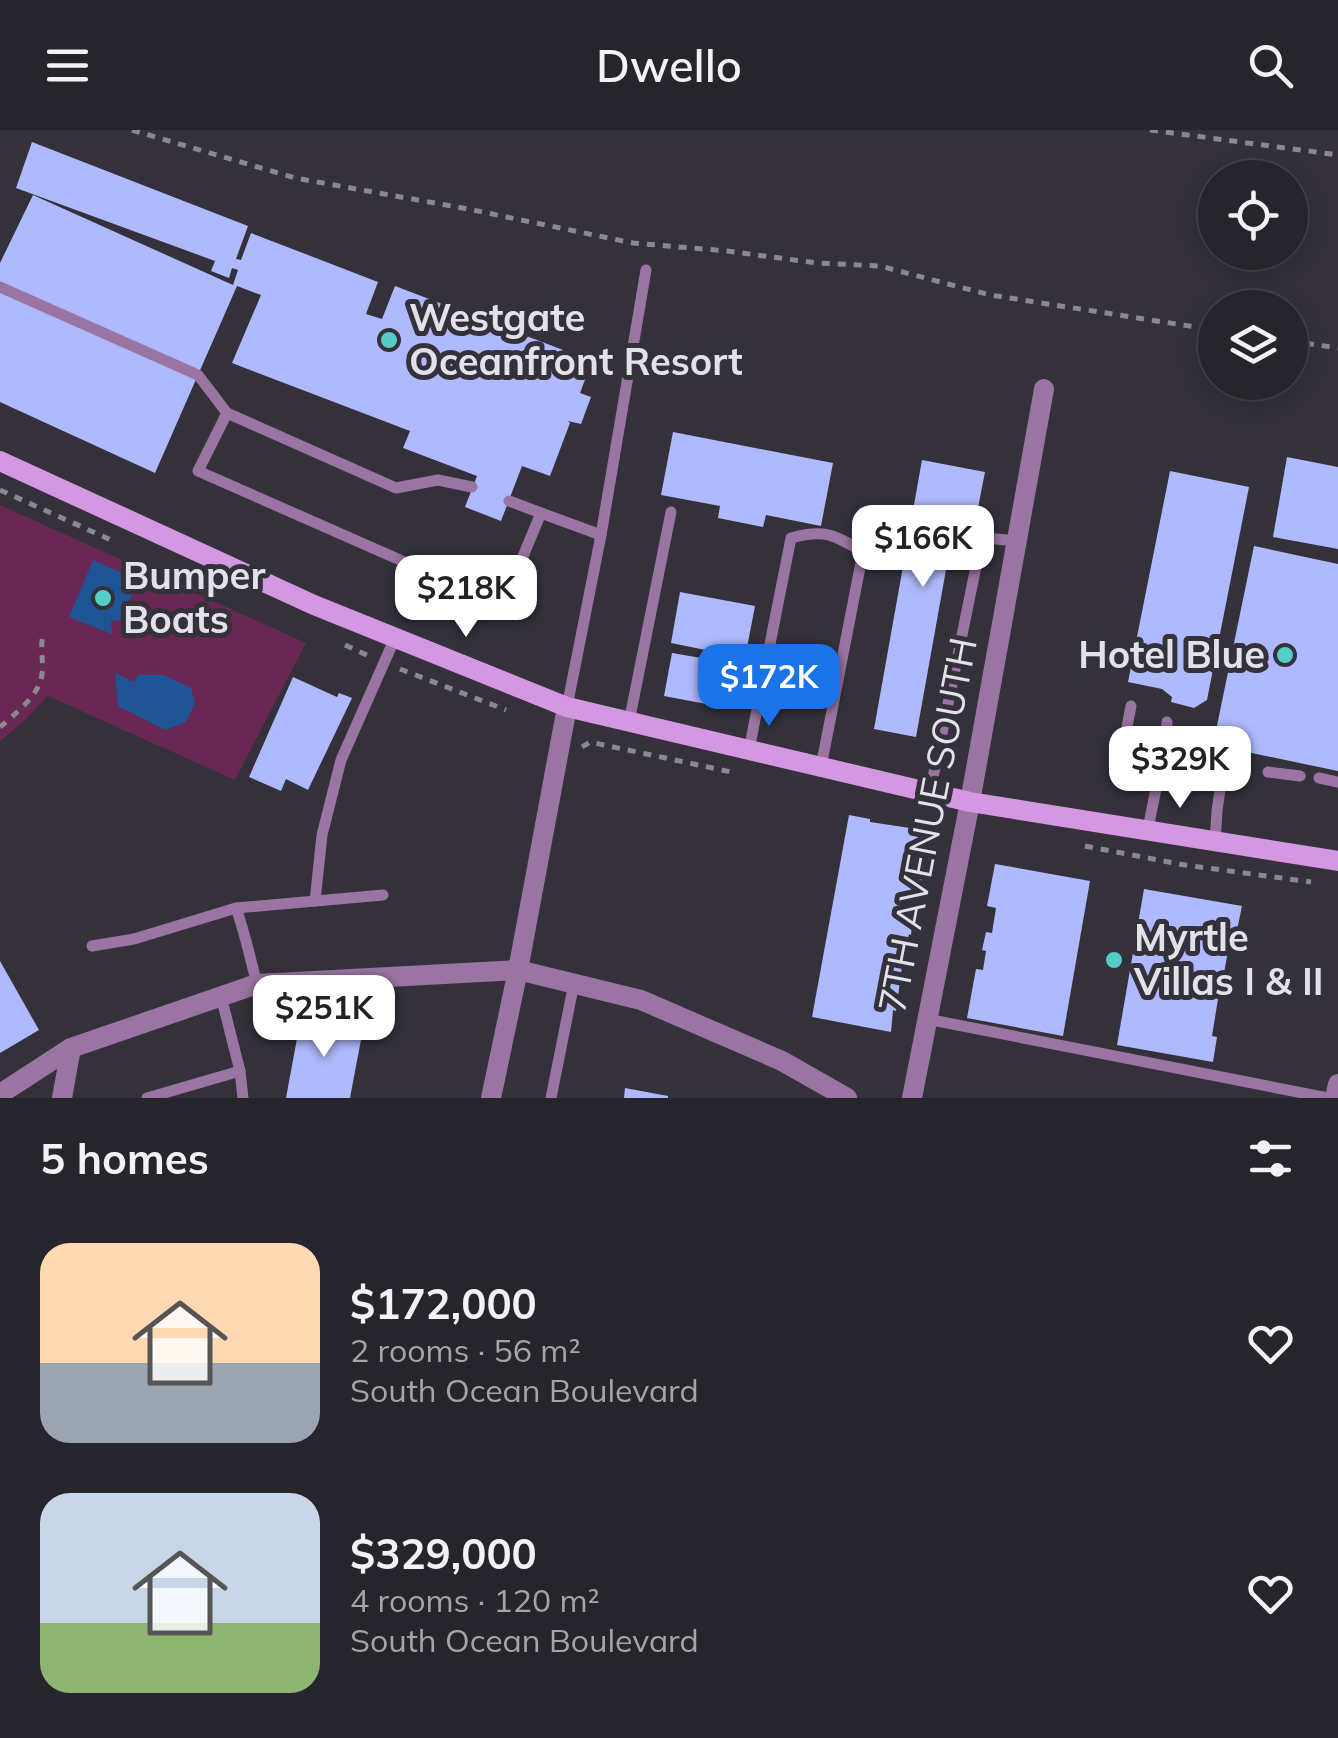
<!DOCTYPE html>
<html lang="en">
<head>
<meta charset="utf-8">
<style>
	:root { --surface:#27252c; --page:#333138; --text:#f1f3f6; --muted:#a4a5a9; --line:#434248; --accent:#1a73e8 }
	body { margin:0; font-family:Mulish,sans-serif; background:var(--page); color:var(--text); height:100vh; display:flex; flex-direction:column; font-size:38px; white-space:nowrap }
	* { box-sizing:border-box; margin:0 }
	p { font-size:32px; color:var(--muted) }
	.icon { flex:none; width:55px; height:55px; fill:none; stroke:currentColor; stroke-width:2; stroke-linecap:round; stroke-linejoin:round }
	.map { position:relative; height:968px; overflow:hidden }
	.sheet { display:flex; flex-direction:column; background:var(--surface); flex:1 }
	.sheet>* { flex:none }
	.fabs { position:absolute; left:1198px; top:30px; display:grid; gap:20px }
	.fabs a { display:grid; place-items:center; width:110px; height:110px; border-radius:50%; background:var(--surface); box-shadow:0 5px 25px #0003,0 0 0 2px var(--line); font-size:50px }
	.price { position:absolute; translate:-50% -85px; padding:0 22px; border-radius:20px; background:#fff; color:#222; font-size:32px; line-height:65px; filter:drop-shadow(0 2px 5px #0008) }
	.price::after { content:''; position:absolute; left:50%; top:60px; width:30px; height:22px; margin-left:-15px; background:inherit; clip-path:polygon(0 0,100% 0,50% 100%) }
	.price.current { background:var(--accent); color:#fff }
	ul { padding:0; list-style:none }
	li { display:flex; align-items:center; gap:30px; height:250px; padding:0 40px }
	li span { display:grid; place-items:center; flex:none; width:280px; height:200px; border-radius:30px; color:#555 }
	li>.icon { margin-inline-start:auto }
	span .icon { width:120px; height:120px; fill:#fffc; stroke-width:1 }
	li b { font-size:42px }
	h2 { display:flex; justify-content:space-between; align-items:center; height:120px; padding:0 40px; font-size:42px }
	header { display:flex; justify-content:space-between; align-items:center; height:130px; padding:0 40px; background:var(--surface); font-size:45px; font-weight:600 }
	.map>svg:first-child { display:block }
</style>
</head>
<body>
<header><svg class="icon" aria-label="menu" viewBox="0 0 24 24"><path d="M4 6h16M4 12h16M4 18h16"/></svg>Dwello<svg class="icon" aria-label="search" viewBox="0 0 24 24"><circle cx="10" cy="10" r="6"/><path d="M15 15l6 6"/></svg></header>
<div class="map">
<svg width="1338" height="968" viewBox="0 0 1338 968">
	<rect width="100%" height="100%" fill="#34313b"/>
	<path fill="#692854" d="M0 375 306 513 235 650 48 566 22 593 0 611Z"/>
	<g fill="#1e5394">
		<path d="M93 430 138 450 121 490 111 491 112 504 69 487Z"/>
		<path d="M115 543 134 552 138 545H164L191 558 195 573 186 592 165 600 118 576Z"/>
	</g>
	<g fill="#afb9fd">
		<path d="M32 12 248 96 236 129 241 130 251 103 378 152 366 184 382 189 395 156 592 231 580 263 591 267 581 294 568 291 570 293 550 346 522 336 501 391 465 377 477 346 403 318 410 301 232 233 261 165 237 156 155 343 0 272V133L33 65 233 155 238 140 232 138 229 148 211 141 215 131 16 58Z"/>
		<path d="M673 302 833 333 821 396 766 385 763 397 718 388 720 376 661 365Z"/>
		<path d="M1287 327 1338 337V419L1273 407Z"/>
		<path d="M922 330 985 342 976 388 956 384 916 607 874 599Z"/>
		<path d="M1170 341 1249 357 1207 570 1194 578 1171 572 1172 567 1162 559 1128 552Z"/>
		<path d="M1254 416 1338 434V641L1213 615Z"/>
		<path d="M680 462 755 476 745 528 671 513Z"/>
		<path d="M672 523 725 532 717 576 664 566Z"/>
		<path d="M293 547 337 567 339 563 352 568 308 660 286 649 281 661 249 647Z"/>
		<path d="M849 685 870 689V692L930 701 928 716 925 715 923 722 927 723 921 753 918 752 917 761H919L916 779H914L911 805 909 804 907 813H909L906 830 903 829 896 881 893 880 891 902 812 887Z"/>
		<path d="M995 734 1090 751 1063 906 967 888 976 839 983 840 986 821 982 820 986 802 992 803 996 778 987 776Z"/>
		<path d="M1144 759 1242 776 1236 805 1231 804 1223 849 1228 850 1225 865 1219 863 1212 906 1217 907 1213 932 1117 915Z"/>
		<path d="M0 831 39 900 0 923Z"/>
		<path d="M301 887 363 899 350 968H286Z"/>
		<path d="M625 958 668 966V968H624Z"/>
	</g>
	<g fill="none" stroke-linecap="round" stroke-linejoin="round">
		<g stroke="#8b8891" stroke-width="5" stroke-dasharray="8 8" stroke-linecap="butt">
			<path d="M132 0 295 48 468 79 633 113 727 121 817 133 880 136 990 165 1215 200"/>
			<path d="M1150 0 1338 25"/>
			<path d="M1290 211 1338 218"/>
			<path d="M0 360 111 410"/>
			<path d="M345 515 371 527"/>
			<path d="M400 539 506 580"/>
			<path d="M0 597C15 584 40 565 42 544 44 529 39 517 44 502"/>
			<path d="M582 617 590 612 736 643"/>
			<path d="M1085 716 1185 735 1311 752"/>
		</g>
		<g stroke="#9a74a2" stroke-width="11">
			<path d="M0 157 198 245 227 283"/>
			<path d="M472 357 438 350 396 358 227 283 198 341 484 467 509 460 541 383 509 371"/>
			<path d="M541 383 601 405"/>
			<path d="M1131 576 1123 618 1140 641 1157 649"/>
			<path d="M567 577 601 405 646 140"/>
			<path d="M629 592 671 382"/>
			<path d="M749 620 791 408C824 399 833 404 863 422L821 637"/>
			<path d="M1268 642 1300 646"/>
			<path d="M1319 648 1338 652"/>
			<path d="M930 662 981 412 986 408 1017 411"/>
			<path d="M1148 700C1154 664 1164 629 1167 592"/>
			<path d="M1215 713 1217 681 1226 618"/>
			<path d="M315 771 322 705 341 630 395 508"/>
			<path d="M236 778C245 803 250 828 257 854"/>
			<path d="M92 816 134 809 236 778 383 765"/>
			<path d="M221 866 240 941 243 968"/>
			<path d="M927 889 1328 968"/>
			<path d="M147 968 240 941"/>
			<path d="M551 968 574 853"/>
		</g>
		<g stroke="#9a74a2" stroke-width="20">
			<path d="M0 964 71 918 257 854 518 840 641 870 782 931 847 968"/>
			<path d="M62 968 71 918"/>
			<path d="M491 968 518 840 567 577"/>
			<path d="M912 968 970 672 1044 259"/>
			<path d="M1335 968 1338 954"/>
		</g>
		<path stroke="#d497e1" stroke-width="20" d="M0 331 314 475 567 577 970 672 1338 731"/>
	</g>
	<g fill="#54cdc7" stroke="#34313b" stroke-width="4">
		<circle cx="389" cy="210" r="10"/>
		<circle cx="103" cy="468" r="10"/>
		<circle cx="1285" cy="525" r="10"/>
		<circle cx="1114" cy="830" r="10"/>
	</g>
	<g text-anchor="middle" stroke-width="10" stroke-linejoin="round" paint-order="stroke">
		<g font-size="38" font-weight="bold" fill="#e4e2e9" stroke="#34313b" text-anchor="start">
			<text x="409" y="201">Westgate<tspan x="409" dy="44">Oceanfront Resort</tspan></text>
			<text x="123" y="459">Bumper<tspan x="123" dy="44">Boats</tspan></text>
			<text x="1265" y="538" text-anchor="end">Hotel Blue</text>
			<text x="1134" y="821">Myrtle<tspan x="1134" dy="44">Villas I &amp; II</tspan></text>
		</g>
		<g font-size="38" fill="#e4e2e9" stroke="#34313b">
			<text transform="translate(928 695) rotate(-79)" y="13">7TH AVENUE SOUTH</text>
		</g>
	</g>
</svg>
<div class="fabs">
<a><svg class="icon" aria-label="locate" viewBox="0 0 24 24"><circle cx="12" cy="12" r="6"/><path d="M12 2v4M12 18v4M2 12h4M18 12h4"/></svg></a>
<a><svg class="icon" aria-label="layers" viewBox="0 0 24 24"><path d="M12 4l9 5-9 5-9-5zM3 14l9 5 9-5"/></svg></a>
</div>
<b class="price" style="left:923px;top:460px">$166K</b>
<b class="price" style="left:466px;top:510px">$218K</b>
<b class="price current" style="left:769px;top:599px">$172K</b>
<b class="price" style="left:1180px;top:681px">$329K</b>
<b class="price" style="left:324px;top:930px">$251K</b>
</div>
<section class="sheet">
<h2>5 homes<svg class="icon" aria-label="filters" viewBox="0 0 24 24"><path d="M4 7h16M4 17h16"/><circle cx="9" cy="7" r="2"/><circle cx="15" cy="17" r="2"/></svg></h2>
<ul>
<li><span style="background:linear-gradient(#ffd9b3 60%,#9aa5b1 0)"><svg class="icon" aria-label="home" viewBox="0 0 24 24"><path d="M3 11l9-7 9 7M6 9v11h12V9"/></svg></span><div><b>$172,000</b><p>2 rooms · 56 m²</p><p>South Ocean Boulevard</p></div><svg class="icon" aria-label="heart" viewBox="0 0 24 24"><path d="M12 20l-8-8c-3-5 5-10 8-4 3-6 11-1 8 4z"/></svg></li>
<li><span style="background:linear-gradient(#c9d6e8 65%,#8fb573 0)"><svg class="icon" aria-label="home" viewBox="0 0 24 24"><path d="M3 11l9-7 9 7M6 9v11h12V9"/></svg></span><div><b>$329,000</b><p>4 rooms · 120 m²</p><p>South Ocean Boulevard</p></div><svg class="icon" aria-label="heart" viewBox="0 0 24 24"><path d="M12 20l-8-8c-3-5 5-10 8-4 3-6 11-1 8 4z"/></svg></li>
</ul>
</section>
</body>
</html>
